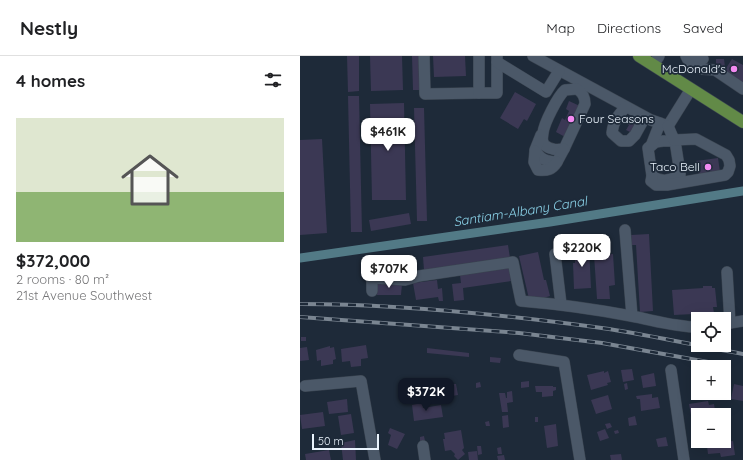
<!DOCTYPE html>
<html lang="en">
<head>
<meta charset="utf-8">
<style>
	:root { --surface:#fff; --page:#f2f2f2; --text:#202124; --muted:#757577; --line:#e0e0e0; --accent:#111827 }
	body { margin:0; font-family:Quicksand,sans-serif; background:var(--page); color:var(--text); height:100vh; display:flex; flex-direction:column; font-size:15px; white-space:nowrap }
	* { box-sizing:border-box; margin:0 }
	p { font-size:13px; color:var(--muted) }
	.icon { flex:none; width:22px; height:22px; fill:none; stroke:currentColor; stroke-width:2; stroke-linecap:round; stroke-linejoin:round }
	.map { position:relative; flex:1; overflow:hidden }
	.panel { display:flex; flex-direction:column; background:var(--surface); width:300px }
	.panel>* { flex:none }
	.tools { position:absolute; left:391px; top:256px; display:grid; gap:8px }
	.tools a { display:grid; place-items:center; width:40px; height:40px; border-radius:0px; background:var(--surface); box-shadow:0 4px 16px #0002; font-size:20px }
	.scale { position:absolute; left:12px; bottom:10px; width:67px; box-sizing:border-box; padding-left:4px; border:2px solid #eaf3fc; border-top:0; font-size:11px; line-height:14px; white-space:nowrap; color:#eaf3fc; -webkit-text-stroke:3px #1e2a39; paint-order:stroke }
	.price { position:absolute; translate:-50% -34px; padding:0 9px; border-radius:8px; background:#fff; color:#222; font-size:13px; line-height:26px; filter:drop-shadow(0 1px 2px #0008) }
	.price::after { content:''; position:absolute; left:50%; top:24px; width:12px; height:9px; margin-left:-6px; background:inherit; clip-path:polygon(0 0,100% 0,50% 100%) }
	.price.current { background:var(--accent); color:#fff }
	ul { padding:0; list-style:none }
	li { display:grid; align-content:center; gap:8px; height:212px; padding:0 16px }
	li+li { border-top:1px solid var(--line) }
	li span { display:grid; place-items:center; height:124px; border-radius:0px; color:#555 }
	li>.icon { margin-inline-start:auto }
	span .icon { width:72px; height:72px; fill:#fffc; stroke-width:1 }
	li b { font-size:17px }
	h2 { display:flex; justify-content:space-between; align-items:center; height:48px; padding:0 16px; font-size:17px }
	header { display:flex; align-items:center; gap:24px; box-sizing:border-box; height:56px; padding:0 20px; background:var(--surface); border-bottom:1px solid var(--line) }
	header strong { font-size:19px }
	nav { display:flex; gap:22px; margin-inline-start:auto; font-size:14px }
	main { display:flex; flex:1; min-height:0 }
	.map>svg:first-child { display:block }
</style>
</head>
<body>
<header>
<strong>Nestly</strong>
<nav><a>Map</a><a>Directions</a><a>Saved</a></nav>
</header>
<main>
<section class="panel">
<h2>4 homes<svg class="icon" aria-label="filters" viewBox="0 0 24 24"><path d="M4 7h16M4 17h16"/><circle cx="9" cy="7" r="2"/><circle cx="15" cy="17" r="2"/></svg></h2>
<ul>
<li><span style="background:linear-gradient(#dfe7d0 60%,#8fb573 0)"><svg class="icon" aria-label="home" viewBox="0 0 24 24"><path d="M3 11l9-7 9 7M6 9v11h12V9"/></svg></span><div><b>$372,000</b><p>2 rooms · 80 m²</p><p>21st Avenue Southwest</p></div></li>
</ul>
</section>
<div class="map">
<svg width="443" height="404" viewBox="0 0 443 404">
	<rect width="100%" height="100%" fill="#1e2a39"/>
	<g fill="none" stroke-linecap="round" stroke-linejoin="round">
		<path stroke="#527a86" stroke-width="9" d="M0 202 250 166 443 135"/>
	</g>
	<g fill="#3b3854">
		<path d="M47 0H59V35L48 36Z"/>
		<path d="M70 0H102L103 34 71 35Z"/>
		<path d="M112 0H121L122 34H113Z"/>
		<path d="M133 0H165L166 20 134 21Z"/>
		<path d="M416 3H424L425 11H416Z"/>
		<path d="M432 3 443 9V29L423 17Z"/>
		<path d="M215 36 236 48 227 65 224 63 218 73 200 62Z"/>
		<path d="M48 40H59L62 176H51Z"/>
		<path d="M269 45 282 51 267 82 256 76 262 62 265 64 269 55 266 53Z"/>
		<path d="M104 47 106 144H72L70 48Z"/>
		<path d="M114 52H124L127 165H117Z"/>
		<path d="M329 65 336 69 330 76 326 74 329 69 327 68Z"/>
		<path d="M22 83 27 177 0 179V84Z"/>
		<path d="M418 102 420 116 399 119 396 105Z"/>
		<path d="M109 157 111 168 71 175 69 164Z"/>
		<path d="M349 178 353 255 340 256 336 189H332L331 179Z"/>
		<path d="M208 189 210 202 124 214 123 201Z"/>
		<path d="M289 190 291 232 274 233 273 207H275V191Z"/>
		<path d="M238 196 244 224H246L250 240 237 244 229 243 219 200Z"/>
		<path d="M313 198 315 229 309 230 310 243H297L294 199Z"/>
		<path d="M209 212 211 225 163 232 164 244 154 245 152 228 161 227 160 219Z"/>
		<path d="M137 224 138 233 142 232 143 245H139L138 241 116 244 113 227Z"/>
		<path d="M77 228H102L101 239H77Z"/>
		<path d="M403 230H412V232H415L417 251H413L414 257 374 259 372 234 403 232Z"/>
		<rect x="1" y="281" width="5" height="4"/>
		<path d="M66 289 68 302 61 303V310L51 311 50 305 42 306 41 293Z"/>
		<path d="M30 290V292L34 291 36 303 33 304V308L21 310V304L17 305 16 294Z"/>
		<path d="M7 291 9 304 0 305V292Z"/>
		<path d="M127 292 169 297V301L127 297Z"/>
		<path d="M190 301 201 302 200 307 190 306Z"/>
		<path d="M332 313 334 324 323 326 321 314Z"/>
		<path d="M304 315V317L308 315 311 326 307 327 308 329 291 334 287 319Z"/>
		<path d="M354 317 356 330 343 332 341 320Z"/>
		<path d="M229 325V331L221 332V326Z"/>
		<path d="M180 326 181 331 176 332V327Z"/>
		<path d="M327 327 328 333 325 334 324 328Z"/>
		<path d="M150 328H156L158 339 152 340Z"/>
		<path d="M434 328 443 330V345L431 343Z"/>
		<path d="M235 330H253V331H256V334L253 335V340L242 341V336H236Z"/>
		<path d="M212 335 213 346 207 347 208 356H202L199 337H205L206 342H207V336Z"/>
		<path d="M352 338V342L358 341 360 352 341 355 340 343H337L336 340Z"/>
		<path d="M308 339 312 353 296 358 291 344Z"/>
		<path d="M47 343 48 356 29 358 27 346Z"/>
		<path d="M408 345 409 349 414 348 415 354H413L414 359H406V357L391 359 389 348Z"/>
		<path d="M122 347 123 352 141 349 143 361 114 365 112 349Z"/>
		<path d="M23 356 25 370 2 373 0 359Z"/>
		<path d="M51 358 54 377 41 379 38 360Z"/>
		<path d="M208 359 209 371 203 372 202 360Z"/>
		<path d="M335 360 337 369 329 370 328 362Z"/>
		<rect x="235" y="361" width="3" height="5"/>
		<path d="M189 365 190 370H186L185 366Z"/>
		<path d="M310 367 312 371 307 373 305 368Z"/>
		<path d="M256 368 258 390 247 392 244 370Z"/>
		<path d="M90 372 105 378 97 393 88 389 91 379 88 377Z"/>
		<path d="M305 373 309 382 300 385 297 376Z"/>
		<path d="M161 374 164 392 162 394 165 398 158 404 154 400 155 398 151 394 145 395 143 383H145L144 377Z"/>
		<path d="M318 374 319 377 315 378 314 375Z"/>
		<path d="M124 380 125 385H120V381Z"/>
		<path d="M366 381 368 390 358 391 356 383Z"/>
		<path d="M55 384 56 404H43L41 387Z"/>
		<path d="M417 385H424V386L433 385 435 399 421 401 420 397 408 398 407 390 410 389V386Z"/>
		<path d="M177 390H181L182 398 178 399Z"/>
		<path d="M201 391 202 398H198L197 392Z"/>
		<path d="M29 394 31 404H6L5 398Z"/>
		<path d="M177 395 178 404H169L168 396Z"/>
		<path d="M321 398 322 404H311L310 399Z"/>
		<path d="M204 399 205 404H198L197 400Z"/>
	</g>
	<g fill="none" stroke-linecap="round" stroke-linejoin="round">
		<defs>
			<g id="minor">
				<path d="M124 0 125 38 179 37"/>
				<path d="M179 0V37H197V0"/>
				<path d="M233 0 351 64 368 70 391 33"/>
				<path d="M386 0C388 6 394 8 399 11"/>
				<path d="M396 0 403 3"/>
				<path d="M197 6 246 36 259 15"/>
				<path d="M354 8 359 0"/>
				<path d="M402 13 415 14 443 33"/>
				<path d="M277 33C283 37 285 41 285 48L264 93C256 94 251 94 244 89 242 85 242 81 243 77 244 67 258 40 265 34Z"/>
				<path d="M326 51C318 59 313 66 312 77L321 85H329L335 79 345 61"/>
				<path d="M241 79 235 94C241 104 246 105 257 106L264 93"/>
				<path d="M363 85H375L380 117V120C369 124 362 127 352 120L348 92 356 86Z"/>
				<path d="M351 90 360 67"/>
				<path d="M235 95 234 106 238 114C247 115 252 114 257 106"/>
				<path d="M352 120 351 125 356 129H367L425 119 428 116 430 110 429 104 426 99 396 83 374 84 368 70"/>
				<path d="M325 174 332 260"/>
				<path d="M255 198 261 248"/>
				<path d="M427 216 430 267"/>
				<path d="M72 235V222L105 224 119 220 213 206 221 245C258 248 294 253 331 260 353 264 375 271 398 271"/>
				<path d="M424 268 443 265"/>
				<path d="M219 299 264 306 280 404"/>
				<path d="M371 314 384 404"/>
				<path d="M5 330 61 325 75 404"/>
				<path d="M123 390 125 404"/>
			</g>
			<path id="major" d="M339 0 443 66"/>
		</defs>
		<use href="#minor" stroke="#3a4450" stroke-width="12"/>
		<use href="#major" stroke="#3a4450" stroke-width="13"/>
		<use href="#minor" stroke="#4b5868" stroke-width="11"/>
		<use href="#major" stroke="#628a47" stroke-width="12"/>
		<defs>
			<g id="rail">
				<path d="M0 248C103 248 207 259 309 273 354 280 398 290 443 298"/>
				<path d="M0 261 219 277 302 287 408 306"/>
			</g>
		</defs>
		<use href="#rail" stroke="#7a8591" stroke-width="4"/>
		<use href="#rail" stroke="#1e2a39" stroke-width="2.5" stroke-dasharray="8" stroke-linecap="butt"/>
	</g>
	<g fill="#f38af1" stroke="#1e2a39" stroke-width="1.5">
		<circle cx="434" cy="13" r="4"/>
		<circle cx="271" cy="63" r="4"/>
		<circle cx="408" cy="111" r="4"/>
	</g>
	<g text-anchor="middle" stroke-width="3.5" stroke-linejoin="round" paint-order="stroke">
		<g font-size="12" fill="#eaf3fc" stroke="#1e2a39" text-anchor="end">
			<text x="426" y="17">McDonald's</text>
			<text x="279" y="67" text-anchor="start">Four Seasons</text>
			<text x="400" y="115">Taco Bell</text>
		</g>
		<g font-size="13" font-style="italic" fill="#8bd3e9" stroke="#1e2a39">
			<text transform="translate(220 155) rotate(-9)" y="5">Santiam-Albany Canal</text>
		</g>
	</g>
</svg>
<div class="tools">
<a><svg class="icon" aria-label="locate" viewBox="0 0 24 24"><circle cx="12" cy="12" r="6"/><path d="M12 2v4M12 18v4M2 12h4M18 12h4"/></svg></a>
<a>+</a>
<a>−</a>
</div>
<div class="scale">50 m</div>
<b class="price" style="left:88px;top:96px">$461K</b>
<b class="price" style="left:282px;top:212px">$220K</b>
<b class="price" style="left:89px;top:233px">$707K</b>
<b class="price current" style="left:126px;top:356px">$372K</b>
</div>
</main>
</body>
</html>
